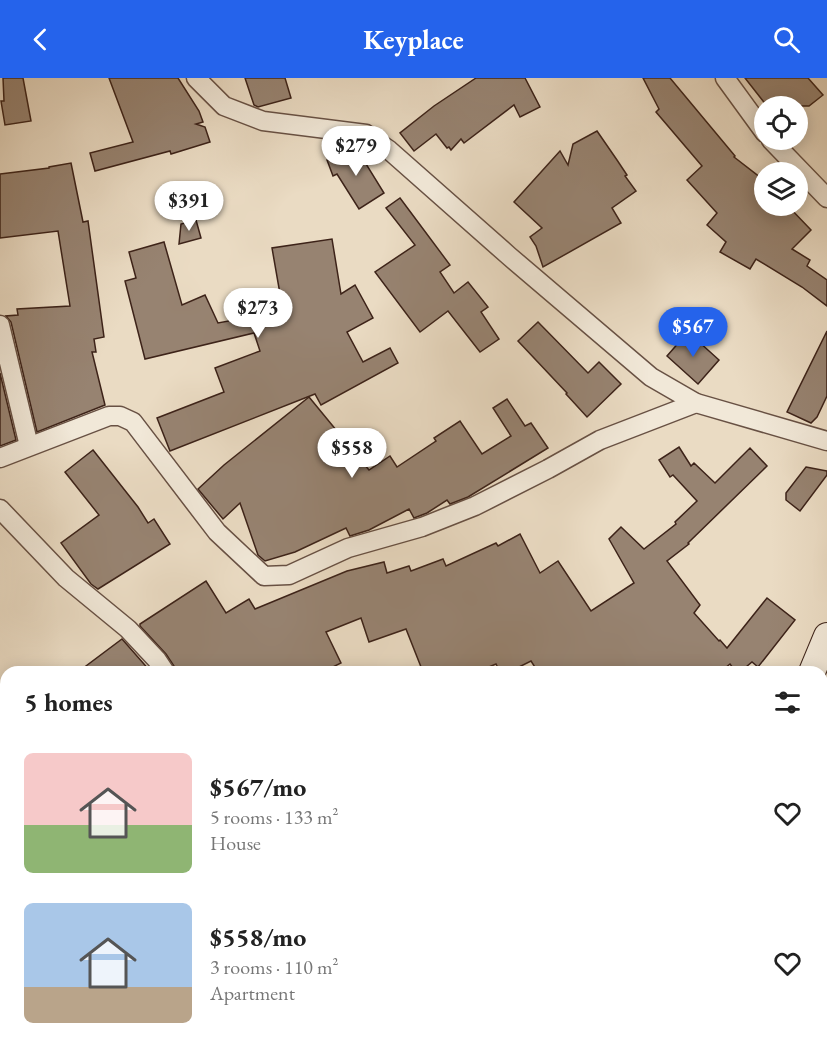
<!DOCTYPE html>
<html lang="en">
<head>
<meta charset="utf-8">
<style>
	:root { --surface:#fff; --page:#f6f6f6; --text:#222; --muted:#767676; --accent:#2563eb }
	body { margin:0; font-family:"EB Garamond",serif; background:var(--page); color:var(--text); height:100vh; display:flex; flex-direction:column; font-size:22px; white-space:nowrap }
	* { box-sizing:border-box; margin:0 }
	p { font-size:20px; color:var(--muted) }
	.icon { flex:none; width:33px; height:33px; fill:none; stroke:currentColor; stroke-width:2; stroke-linecap:round; stroke-linejoin:round }
	.map { position:relative; flex:1; overflow:hidden }
	.panel { position:absolute; left:0px; top:588px; width:828px; height:384px; display:flex; flex-direction:column; background:var(--surface); border-radius:18px 18px 0 0; box-shadow:0 3px 15px #0003 }
	.panel>* { flex:none }
	.buttons { position:absolute; left:754px; top:18px; display:grid; gap:12px }
	.buttons a { display:grid; place-items:center; width:54px; height:54px; border-radius:50%; background:var(--surface); box-shadow:0 3px 15px #0003; font-size:30px }
	.price { position:absolute; translate:-50% -51px; padding:0 14px; border-radius:21px; background:#fff; color:#222; font-size:20px; line-height:39px; filter:drop-shadow(0 2px 3px #0008) }
	.price::after { content:''; position:absolute; left:50%; top:36px; width:18px; height:14px; margin-left:-9px; background:inherit; clip-path:polygon(0 0,100% 0,50% 100%) }
	.price.selected { background:var(--accent); color:#fff }
	ul { padding:0; list-style:none }
	li { display:flex; align-items:center; gap:18px; height:150px; padding:0 24px }
	li span { display:grid; place-items:center; flex:none; width:168px; height:120px; border-radius:9px; color:#555 }
	li>.icon { margin-inline-start:auto }
	span .icon { width:72px; height:72px; fill:#fffc; stroke-width:1 }
	li b { font-size:26px }
	h2 { display:flex; justify-content:space-between; align-items:center; height:72px; padding:0 24px; font-size:26px }
	header { display:flex; justify-content:space-between; align-items:center; height:78px; padding:0 24px; background:var(--accent); color:#fff; font-size:27px; font-weight:700 }
	.map>svg:first-child { display:block }
</style>
</head>
<body>
<header><svg class="icon" aria-label="back" viewBox="0 0 24 24"><path d="M15 5l-7 7 7 7"/></svg>Keyplace<svg class="icon" aria-label="search" viewBox="0 0 24 24"><circle cx="10" cy="10" r="6"/><path d="M15 15l6 6"/></svg></header>
<div class="map">
<svg width="827" height="972" viewBox="0 0 827 972">
	<rect width="100%" height="100%" fill="#eadbc3"/>
	<filter id="stains"><feTurbulence type="fractalNoise" baseFrequency=".00333" numOctaves="4"/><feColorMatrix values="0 0 0 0 .2 0 0 0 0 .09 0 0 0 0 .02 0 0 0 .5 -.17"/></filter>
	<radialGradient id="worn" r=".72"><stop offset=".6" stop-color="#630" stop-opacity="0"/><stop offset="1" stop-color="#630" stop-opacity=".3"/></radialGradient>
	<g fill="#978371" stroke="#3d2319" stroke-width="1.5">
		<path d="M3 0H23L31 43 5 47 1 23H4Z"/>
		<path d="M109 0H178L199 33 203 44 196 46 205 49 210 64 171 76 170 73 95 93 90 75 133 64Z"/>
		<path d="M245 0H285L291 20 258 29 254 27Z"/>
		<path d="M476 0H525L540 29 520 39 514 27 464 65 461 61 451 72 449 69 447 70 436 56 414 73 400 55 434 28Z"/>
		<path d="M643 0H670L735 78 734 79 765 103V128H788L811 152 792 171 810 182 807 188 827 202V228L802 209 756 181 750 191 720 174 726 164 707 147 717 135 687 102 702 88 656 34 659 31Z"/>
		<path d="M745 0H808L823 17 809 28H767Z"/>
		<path d="M597 53 617 82 627 97 625 98 636 113 612 130 621 145 543 189 536 168 530 159 542 150 514 124 560 73 568 87 573 66Z"/>
		<path d="M360 70 366 86 384 115 359 131 337 96 333 98 327 82Z"/>
		<path d="M71 85 83 144 88 143 104 259 94 261 96 274H92L105 327 37 354 11 244 6 238 18 237 17 231 70 228 58 153 0 160V96L49 90V89Z"/>
		<path d="M400 120 450 187 440 194 454 215 468 204 488 229 481 234 499 261 480 274 448 233 420 254 375 194 415 167 386 130Z"/>
		<path d="M196 142 201 160 179 166 181 146Z"/>
		<path d="M332 161 341 216 355 207 373 240 347 254 363 284 390 270 398 285 321 327 315 316 170 373 157 340 224 314 215 290 260 273 254 255 145 281 125 203 136 200 129 174 164 164 182 227 205 217 218 245 283 233 272 170Z"/>
		<path d="M538 244 588 295 599 284 621 306 587 339 566 316 567 315 518 263Z"/>
		<path d="M827 253V318L817 339 811 345 787 334Z"/>
		<path d="M688 254 719 282 698 306 667 278Z"/>
		<path d="M0 295 16 362 0 368Z"/>
		<path d="M309 319 369 392 390 378 397 389 436 363 434 360 460 343 482 376 511 358 493 330 507 321 525 348 531 345 548 370 468 419 450 426 447 422 427 435 414 440 409 431 369 452 350 458 346 450 295 474 265 483 258 477 240 425 223 441 198 411 224 387Z"/>
		<path d="M679 369 691 388 694 385 715 405 750 370 767 388 688 465 689 466 667 483 700 527 694 535 719 563 720 562 727 570 767 520 795 542 758 589 752 584 740 594H736L730 586 720 594H538L531 583 509 594H500L496 586 477 594H423L406 551 369 564 361 540 326 554 341 585 323 594H176L174 588 166 576 140 548V546L206 503 226 535 249 521 255 531 347 493 384 484 387 495 409 488 411 493 443 481 446 488 496 465 498 468 520 456 540 495 558 483 591 533 634 505 609 461 621 449 644 471 676 446 675 444 697 423 673 397 670 399 659 382Z"/>
		<path d="M93 372 138 429 148 445 154 441 170 466 98 511 91 506 61 465 99 437 65 394Z"/>
		<path d="M806 389 827 393V397L800 433 786 422V415Z"/>
		<path d="M122 561 151 594H78Z"/>
	</g>
	<g fill="none" stroke-linecap="round" stroke-linejoin="round">
		<defs>
			<g id="street">
				<path d="M196 0 224 28 263 43 366 56 389 72 509 178 651 299 696 325 827 363"/>
				<path d="M725 0 765 55"/>
				<path d="M771 62 827 120"/>
				<path d="M0 247 29 368"/>
				<path d="M0 380 109 338H120L133 344 217 454 264 498 289 497 348 470 422 449 475 428 548 391 600 362 696 325"/>
				<path d="M0 431 66 500 128 551 157 582 165 594"/>
				<path d="M478 966 483 972"/>
			</g>
			<g id="secondary">
				<path d="M812 594 827 558"/>
				<path d="M599 972 608 966"/>
			</g>
		</defs>
		<use href="#street" stroke="#685144" stroke-width="21"/>
		<use href="#secondary" stroke="#3d2319" stroke-width="28"/>
		<use href="#street" stroke="#f1e8d8" stroke-width="18"/>
		<use href="#secondary" stroke="#f1e8d8" stroke-width="26"/>
	</g>
	<rect width="100%" height="100%" filter="url(#stains)"/>
	<rect width="100%" height="100%" fill="url(#worn)"/>
</svg>
<div class="buttons">
<a><svg class="icon" aria-label="locate" viewBox="0 0 24 24"><circle cx="12" cy="12" r="6"/><path d="M12 2v4M12 18v4M2 12h4M18 12h4"/></svg></a>
<a><svg class="icon" aria-label="layers" viewBox="0 0 24 24"><path d="M12 4l9 5-9 5-9-5zM3 14l9 5 9-5"/></svg></a>
</div>
<b class="price" style="left:356px;top:99px">$279</b>
<b class="price" style="left:189px;top:154px">$391</b>
<b class="price" style="left:258px;top:261px">$273</b>
<b class="price selected" style="left:693px;top:280px">$567</b>
<b class="price" style="left:352px;top:401px">$558</b>
<section class="panel">
<h2>5 homes<svg class="icon" aria-label="filters" viewBox="0 0 24 24"><path d="M4 7h16M4 17h16"/><circle cx="9" cy="7" r="2"/><circle cx="15" cy="17" r="2"/></svg></h2>
<ul>
<li><span style="background:linear-gradient(#f6c9c9 60%,#8fb573 0)"><svg class="icon" aria-label="home" viewBox="0 0 24 24"><path d="M3 11l9-7 9 7M6 9v11h12V9"/></svg></span><div><b>$567/mo</b><p>5 rooms · 133 m²</p><p>House</p></div><svg class="icon" aria-label="heart" viewBox="0 0 24 24"><path d="M12 20l-8-8c-3-5 5-10 8-4 3-6 11-1 8 4z"/></svg></li>
<li><span style="background:linear-gradient(#a9c7e8 70%,#b9a48a 0)"><svg class="icon" aria-label="home" viewBox="0 0 24 24"><path d="M3 11l9-7 9 7M6 9v11h12V9"/></svg></span><div><b>$558/mo</b><p>3 rooms · 110 m²</p><p>Apartment</p></div><svg class="icon" aria-label="heart" viewBox="0 0 24 24"><path d="M12 20l-8-8c-3-5 5-10 8-4 3-6 11-1 8 4z"/></svg></li>
</ul>
</section>
</div>
</body>
</html>
